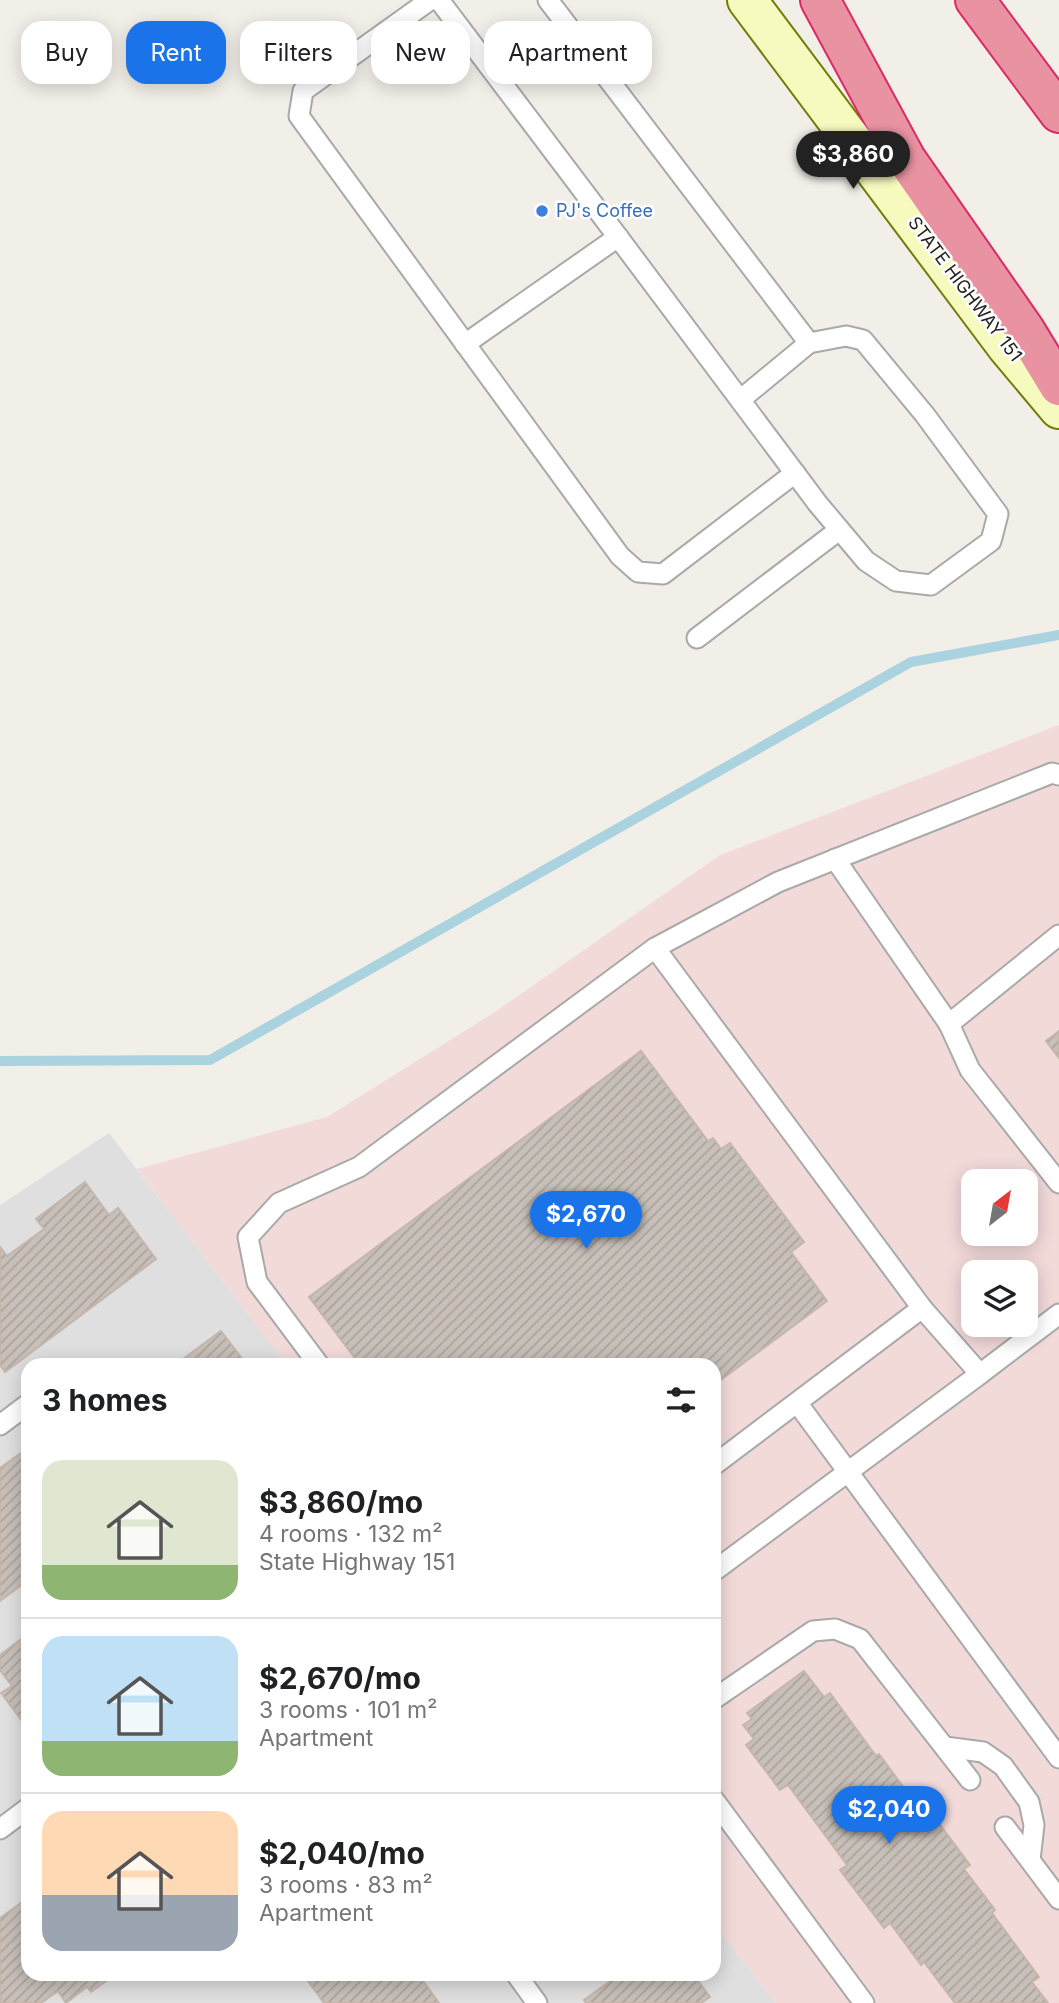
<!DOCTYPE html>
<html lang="en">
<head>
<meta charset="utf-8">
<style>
	:root { --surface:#fff; --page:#f2f2f2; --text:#202124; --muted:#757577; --line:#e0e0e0; --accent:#1a73e8 }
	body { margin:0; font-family:Inter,sans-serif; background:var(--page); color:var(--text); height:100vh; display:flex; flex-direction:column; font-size:26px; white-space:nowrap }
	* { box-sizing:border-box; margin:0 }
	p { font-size:23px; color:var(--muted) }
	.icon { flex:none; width:38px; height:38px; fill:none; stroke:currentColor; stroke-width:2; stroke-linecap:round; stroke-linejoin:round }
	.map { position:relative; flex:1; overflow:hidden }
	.sheet { position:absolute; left:21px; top:1358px; width:700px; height:623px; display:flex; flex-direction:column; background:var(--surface); border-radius:21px; box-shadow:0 4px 18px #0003 }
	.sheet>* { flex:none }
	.hud { position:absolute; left:21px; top:21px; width:700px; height:63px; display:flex; gap:14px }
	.needle { width:46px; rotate:31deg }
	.tools { position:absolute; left:961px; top:1169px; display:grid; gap:14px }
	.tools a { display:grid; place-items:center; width:77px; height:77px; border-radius:14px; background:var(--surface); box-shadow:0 4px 18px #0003; font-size:35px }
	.price { position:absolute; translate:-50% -60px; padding:0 16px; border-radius:24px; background:var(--accent); color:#fff; font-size:23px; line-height:46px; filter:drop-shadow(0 2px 4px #0008) }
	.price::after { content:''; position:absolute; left:50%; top:42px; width:21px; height:16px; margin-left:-10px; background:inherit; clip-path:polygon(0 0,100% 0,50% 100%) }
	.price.on { background:#222; color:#fff }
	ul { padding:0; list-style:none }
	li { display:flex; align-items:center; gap:21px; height:175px; padding:0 21px }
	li+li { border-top:2px solid var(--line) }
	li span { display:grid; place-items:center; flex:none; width:196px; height:140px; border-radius:21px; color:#555 }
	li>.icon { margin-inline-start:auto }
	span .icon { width:84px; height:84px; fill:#fffc; stroke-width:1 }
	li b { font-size:30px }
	h2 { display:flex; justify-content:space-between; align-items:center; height:84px; padding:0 21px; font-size:30px }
	.chip { padding:0 24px; border-radius:21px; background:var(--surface); box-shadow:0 4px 18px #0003; font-size:24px; line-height:63px }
	.chip.on { background:var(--accent); color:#fff }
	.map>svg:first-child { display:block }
</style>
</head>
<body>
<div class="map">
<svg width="1059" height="2003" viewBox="0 0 1059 2003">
	<defs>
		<pattern id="building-hatch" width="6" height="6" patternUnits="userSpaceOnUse" patternTransform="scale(1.75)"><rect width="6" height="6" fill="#c7bfb8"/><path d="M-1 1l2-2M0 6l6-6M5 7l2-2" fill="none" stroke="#aba49e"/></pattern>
	</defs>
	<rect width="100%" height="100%" fill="#f2efe9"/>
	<path fill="#e0dfdf" d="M109 1133 287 1365H28V1974H714V1923L775 2003H0V1205Z"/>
	<path fill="#f2dad9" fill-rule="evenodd" d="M1059 725V2003H775L714 1923V1365H287L137 1169 327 1117 495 1012 720 855ZM973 1181H1026V1234H973ZM973 1272H1026V1325H973Z"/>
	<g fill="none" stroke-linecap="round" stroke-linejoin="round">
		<path stroke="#aad3df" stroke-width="10" d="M0 1061 210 1060 911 662 1059 635"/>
	</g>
	<g fill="url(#building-hatch)" stroke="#c4b6ab" stroke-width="2">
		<path d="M1059 1031V1058L1046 1041Z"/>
		<path d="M641 1051 708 1141 713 1138 721 1149 730 1143 804 1242 791 1252 827 1301 714 1385V1365H360L309 1297Z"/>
		<path d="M85 1182 109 1215 118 1208 156 1259 5 1372 0 1365V1247L7 1256 44 1229 36 1219Z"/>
		<path d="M221 1331 247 1365H175Z"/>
		<path d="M28 1448V1580L0 1601V1468Z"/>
		<path d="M28 1634V1729L1 1693 12 1686 0 1670V1655Z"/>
		<path d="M804 1671 824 1697 830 1693 876 1756 879 1754 921 1811 926 1806 970 1865 964 1869 995 1910 992 1913 1039 1977 1032 1982 1048 2003H955L924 1962 921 1965 890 1923 884 1928 840 1870 847 1865 788 1785 780 1790 746 1745 754 1739 743 1725 752 1719 747 1713Z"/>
		<path d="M28 1898V1974H116L91 1992 87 1987 66 2003 58 1991 41 2003H0V1918Z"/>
		<path d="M303 1974H418L439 2003H324Z"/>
		<path d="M620 1974H693L710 1997 701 2003H586L584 2000Z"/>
	</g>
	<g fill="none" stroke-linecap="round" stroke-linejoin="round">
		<defs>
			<g id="lane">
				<path d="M430 0 303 91 299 116 620 556 638 572 663 574 795 473"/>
				<path d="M439 0 618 237 465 344"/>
				<path d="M548 0 809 343"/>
				<path d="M618 237 818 504 866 561 896 581 931 585 991 541 998 514 925 415 863 340 846 336 809 343 740 400"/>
				<path d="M697 638 839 530"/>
				<path d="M835 859 949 1024"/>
				<path d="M1059 935 949 1024 970 1070 1059 1183"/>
				<path d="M655 948 922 1308 980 1374 1059 1314"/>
				<path d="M319 1365 257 1282 248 1237 279 1203 359 1167 655 948 778 882 1052 773 1059 775"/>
				<path d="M798 1404 1059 1758"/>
				<path d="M0 1425 28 1404"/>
				<path d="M714 1465 922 1308"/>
				<path d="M714 1571 980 1374"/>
				<path d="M714 1699 813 1631 835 1629 860 1639 970 1780"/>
				<path d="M945 1747 983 1752 1003 1766 1029 1802 1034 1825 1030 1860"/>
				<path d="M714 1800 864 2003"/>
				<path d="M1005 1827 1059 1899"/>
				<path d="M0 1829 28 1808"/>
				<path d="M516 1974 537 2003"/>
			</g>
			<path id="secondary" d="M747 0 1007 347 1059 409"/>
			<g id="highway">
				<path d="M820 0 906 159 1025 330 1059 386"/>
				<path d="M975 0 1059 113"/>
			</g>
		</defs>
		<use href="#lane" stroke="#a9a9a9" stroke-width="23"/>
		<use href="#secondary" stroke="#707d05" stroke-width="42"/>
		<use href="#highway" stroke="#dc2a67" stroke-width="42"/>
		<use href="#lane" stroke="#fff" stroke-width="19"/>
		<use href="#secondary" stroke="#f7fabf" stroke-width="38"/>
		<use href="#highway" stroke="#e892a2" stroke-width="38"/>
	</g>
	<circle fill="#3f7fe0" stroke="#fff" stroke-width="2.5" cx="542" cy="211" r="7"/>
	<g text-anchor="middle" stroke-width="5" stroke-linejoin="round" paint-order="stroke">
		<g font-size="18" fill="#366cbe" stroke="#fff" text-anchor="start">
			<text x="556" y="217">PJ's Coffee</text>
		</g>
		<g font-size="18" fill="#222" stroke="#fff">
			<text transform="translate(965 289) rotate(53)" y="6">STATE HIGHWAY 151</text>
		</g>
	</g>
</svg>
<div class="tools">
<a><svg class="needle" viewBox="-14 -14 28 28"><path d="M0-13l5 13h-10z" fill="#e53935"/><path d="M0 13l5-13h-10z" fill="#757577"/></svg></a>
<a><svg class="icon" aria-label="layers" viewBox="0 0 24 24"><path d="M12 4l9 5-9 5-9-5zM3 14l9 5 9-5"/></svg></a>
</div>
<b class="price on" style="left:853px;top:191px">$3,860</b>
<b class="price" style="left:586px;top:1251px">$2,670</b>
<b class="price" style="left:889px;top:1846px">$2,040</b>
<div class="hud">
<a class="chip">Buy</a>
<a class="chip on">Rent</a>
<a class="chip">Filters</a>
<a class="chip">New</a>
<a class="chip">Apartment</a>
</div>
<section class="sheet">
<h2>3 homes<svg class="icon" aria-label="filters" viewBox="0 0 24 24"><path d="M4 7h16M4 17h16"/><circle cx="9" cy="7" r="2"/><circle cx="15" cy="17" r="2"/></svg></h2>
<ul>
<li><span style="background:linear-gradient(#dfe7d0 75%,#8fb573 0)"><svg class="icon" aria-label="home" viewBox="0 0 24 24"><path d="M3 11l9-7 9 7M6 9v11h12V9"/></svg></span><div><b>$3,860/mo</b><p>4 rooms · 132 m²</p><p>State Highway 151</p></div></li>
<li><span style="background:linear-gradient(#bfe0f5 75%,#8fb573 0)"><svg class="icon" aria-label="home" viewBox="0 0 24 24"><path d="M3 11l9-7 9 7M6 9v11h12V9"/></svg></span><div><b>$2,670/mo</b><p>3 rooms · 101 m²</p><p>Apartment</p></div></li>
<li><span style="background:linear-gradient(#ffd9b3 60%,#9aa5b1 0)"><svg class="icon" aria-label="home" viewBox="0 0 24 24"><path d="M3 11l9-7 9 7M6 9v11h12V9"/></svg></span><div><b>$2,040/mo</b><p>3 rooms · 83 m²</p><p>Apartment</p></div></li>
</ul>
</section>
</div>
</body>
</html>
